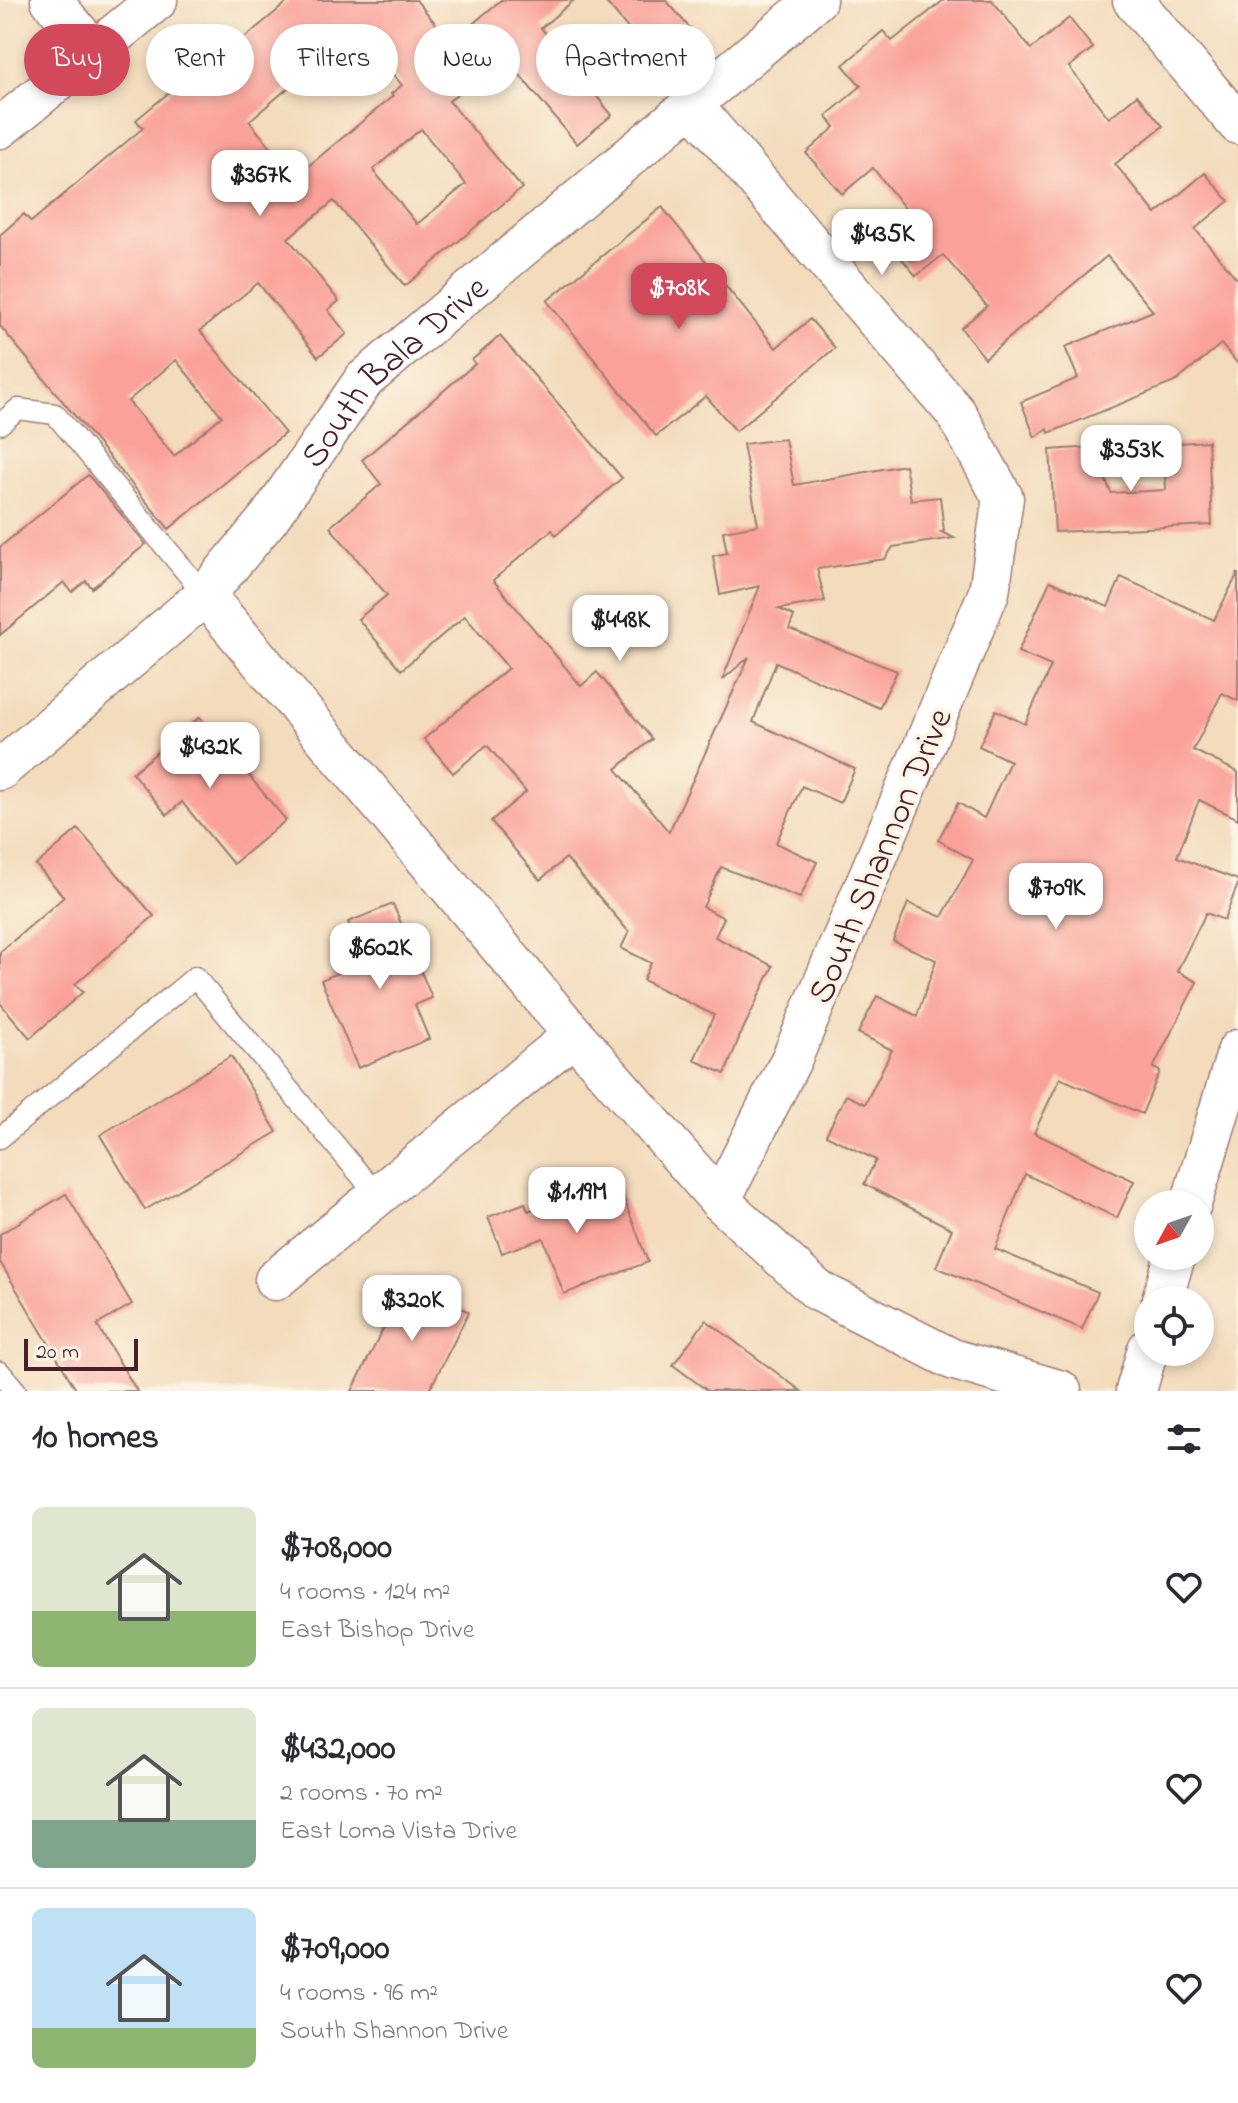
<!DOCTYPE html>
<html lang="en">
<head>
<meta charset="utf-8">
<style>
	:root { --surface:#fff; --page:#f2f2f3; --text:#2b2b33; --muted:#7c7c81; --line:#e1e1e2; --accent:#d1495b }
	body { margin:0; font-family:"Indie Flower",sans-serif; background:var(--page); color:var(--text); height:100vh; display:flex; flex-direction:column; font-size:30px; white-space:nowrap }
	* { box-sizing:border-box; margin:0 }
	p { font-size:26px; color:var(--muted) }
	.icon { flex:none; width:44px; height:44px; fill:none; stroke:currentColor; stroke-width:2; stroke-linecap:round; stroke-linejoin:round }
	.map { position:relative; height:1391px; overflow:hidden }
	.details { display:flex; flex-direction:column; background:var(--surface); flex:1 }
	.details>* { flex:none }
	.guide { position:absolute; left:24px; top:24px; width:800px; height:72px; display:flex; gap:16px }
	.needle { width:52px; rotate:230deg }
	.buttons { position:absolute; left:1134px; top:1190px; display:grid; gap:16px }
	.buttons a { display:grid; place-items:center; width:80px; height:80px; border-radius:50%; background:var(--surface); box-shadow:0 4px 12px #0003; font-size:40px }
	.scale { position:absolute; left:24px; bottom:20px; width:114px; box-sizing:border-box; padding-left:8px; border:4px solid #4a1f2b; border-top:0; font-size:22px; line-height:28px; white-space:nowrap; color:#4a1f2b; -webkit-text-stroke:6px #fcf5e5; paint-order:stroke }
	.price { position:absolute; translate:-50% -68px; padding:0 18px; border-radius:16px; background:#fff; color:#222; font-size:26px; line-height:52px; filter:drop-shadow(0 2px 4px #0008) }
	.price::after { content:''; position:absolute; left:50%; top:48px; width:24px; height:18px; margin-left:-12px; background:inherit; clip-path:polygon(0 0,100% 0,50% 100%) }
	.price.active { background:var(--accent); color:#fff }
	ul { padding:0; list-style:none }
	li { display:flex; align-items:center; gap:24px; height:200px; padding:0 32px }
	li+li { border-top:2px solid var(--line) }
	li span { display:grid; place-items:center; flex:none; width:224px; height:160px; border-radius:12px; color:#555 }
	li>.icon { margin-inline-start:auto }
	span .icon { width:96px; height:96px; fill:#fffc; stroke-width:1 }
	li b { font-size:34px }
	h2 { display:flex; justify-content:space-between; align-items:center; height:96px; padding:0 32px; font-size:34px }
	.tag { padding:0 28px; border-radius:36px; background:var(--surface); box-shadow:0 4px 12px #0003; font-size:28px; line-height:72px }
	.tag.active { background:var(--accent); color:#fff }
	.map>svg:first-child { display:block }
</style>
</head>
<body>
<div class="map">
<svg width="1238" height="1391" viewBox="0 0 1238 1391">
	<rect width="100%" height="100%" fill="#fcf5e5"/>
	<filter id="ink" filterUnits="userSpaceOnUse"><feTurbulence type="fractalNoise" baseFrequency=".0125" numOctaves="2"/><feDisplacementMap in="SourceGraphic" scale="16" xChannelSelector="R" yChannelSelector="G"/><feConvolveMatrix kernelMatrix="1 2 1 2 8 2 1 2 1" color-interpolation-filters="sRGB"/></filter>
	<filter id="wash" filterUnits="userSpaceOnUse"><feTurbulence type="fractalNoise" baseFrequency=".006" numOctaves="4" result="noise"/><feDisplacementMap in="SourceGraphic" scale="32" xChannelSelector="R" yChannelSelector="G"/><feGaussianBlur stdDeviation="1.8" result="paint"/><feColorMatrix in="noise" values="0 0 0 0 0 0 0 0 0 0 0 0 0 0 0 0 0 1.4 0 .05"/><feComposite in="paint" operator="in"/></filter>
	<g filter="url(#wash)">
		<rect width="100%" height="100%" fill="#f3dbbc"/>
		<g id="blocks">
			<g fill="#faa299" fill-rule="evenodd">
				<path d="M290 0H416L451 42 501 0H574L541 28 612 115 577 144 504 56 449 101 522 188 405 286 334 201 288 238 339 301 328 310 347 334 318 357 258 283 200 331 285 433 169 529 0 326V235L24 214 31 222 143 128 136 120 203 64 207 69ZM356 31 402 85 391 94 393 96 295 177 249 121ZM421 129 466 184 417 224 373 170ZM176 360 222 416 174 456 128 401Z"/>
				<path d="M604 0H666L699 39 663 70Z"/>
				<path d="M944 0H992L1031 49 1069 18 1093 48 1069 67 1109 118 1137 95 1163 126 1115 164 1156 214 1205 173 1229 201 1195 229 1238 280V364L1221 344 1177 381 1049 433 1048 429 1035 437 1021 402 1078 378 1065 347 1153 311 1107 256 985 358 961 328 987 306 943 255 916 276 895 250 921 229 873 168 842 194 806 153 835 127 826 116 861 86 843 65 883 31 892 41Z"/>
				<path d="M662 207 776 348 810 319 835 348 736 431 706 396 656 436 547 301Z"/>
				<path d="M500 336 622 478 556 535 552 530 493 580 581 686 597 672 652 739 616 769 669 832 749 657 722 680 760 586 720 595 713 556 727 553 723 531 758 525 743 444 785 439 794 485 905 465 911 500 940 497 944 531 941 532 954 538 893 547 885 559 817 569 825 601 779 609 794 616 789 629 897 671 879 708 776 662 753 722 855 769 840 803 802 786 776 843 817 862 800 898 721 867 703 907 724 918 715 937 773 966 739 1038 725 1074 694 1060 714 1015 643 980 651 963 621 948 629 932 566 858 540 880 491 821 526 792 487 745 453 773 424 739 508 668 465 616 401 670 358 619 387 595 330 527 381 484 362 460 475 364 472 360Z"/>
				<path d="M1208 441 1212 525 1055 532 1050 450 1092 447 1111 493 1166 490 1164 444Z"/>
				<path d="M88 475 146 544 92 588 86 581 72 592 64 582 0 635V547Z"/>
				<path d="M1238 573V701L1222 693 1193 750 1238 772V819L1199 800 1177 857 1238 880V884L1224 920 1206 913 1177 971 1197 982 1153 1068 1160 1071 1142 1114 1060 1078 1034 1133 1134 1181 1117 1218 1025 1174 995 1249 1098 1292 1082 1329 936 1267 952 1229 864 1184 876 1160 826 1135 846 1095 865 1104 892 1050 858 1033 877 996 917 1016 936 960 893 941 908 903 942 917 973 860 938 840 958 803 984 818 1010 761 979 746 996 710 1025 724 1051 666 1018 652 1050 581 1108 607 1121 577 1214 620Z"/>
				<path d="M200 717 286 820 233 864 182 802 167 815 132 773Z"/>
				<path d="M78 829 154 916 75 984 83 992 30 1038 0 1003V952L64 897 36 865Z"/>
				<path d="M393 904 432 998 415 1005 429 1039 358 1068 321 980 365 962 348 922Z"/>
				<path d="M231 1056 277 1132 145 1210 100 1135Z"/>
				<path d="M616 1178 648 1262 564 1294 543 1238 502 1253 488 1217 525 1203 528 1211Z"/>
				<path d="M66 1194 132 1304 97 1325 137 1391H77L0 1262V1234Z"/>
				<path d="M407 1281 469 1312 429 1391H352Z"/>
				<path d="M706 1320 801 1391H708L673 1365Z"/>
			</g>
		</g>
	</g>
	<g filter="url(#ink)">
		<use href="#blocks" fill-opacity="0" stroke="#9e7d74" stroke-width="2"/>
		<g fill="none" stroke-linecap="round" stroke-linejoin="round">
			<defs>
				<g id="lane">
					<path d="M0 424 18 409 55 414 205 595"/>
					<path d="M0 1138 195 977 377 1195"/>
					<path d="M0 1372 16 1391"/>
				</g>
				<g id="street">
					<path d="M51 0 95 52"/>
					<path d="M1133 0 1238 124"/>
					<path d="M692 105 956 413 1003 498 989 592 792 1058 720 1201"/>
					<path d="M0 128 157 0"/>
					<path d="M205 595 574 1035 720 1201 817 1290 952 1359 1061 1391"/>
					<path id="s1" d="M0 770 205 595 269 518 364 380 816 0"/>
					<path d="M1191 1204 1238 1050"/>
					<path d="M275 1280 574 1035"/>
					<path d="M1162 1300 1175 1256"/>
					<path d="M1136 1391 1148 1349"/>
				</g>
			</defs>
			<use href="#lane" stroke="#9e7d74" stroke-width="23"/>
			<use href="#street" stroke="#9e7d74" stroke-width="43"/>
			<use href="#lane" stroke="#fff" stroke-width="20"/>
			<use href="#street" stroke="#fff" stroke-width="40"/>
		</g>
	</g>
	<g text-anchor="middle" stroke-width="7" stroke-linejoin="round" paint-order="stroke">
		<g font-size="36" fill="#4a1f2b" stroke="#fcf5e5">
			<text dy="13" stroke="none"><textPath href="#s1" startOffset="564">South Bala Drive</textPath></text>
			<text transform="translate(878 855) rotate(-67)" y="13">South Shannon Drive</text>
		</g>
	</g>
</svg>
<div class="buttons">
<a><svg class="needle" viewBox="-14 -14 28 28"><path d="M0-13l5 13h-10z" fill="#e53935"/><path d="M0 13l5-13h-10z" fill="#7c7c81"/></svg></a>
<a><svg class="icon" aria-label="locate" viewBox="0 0 24 24"><circle cx="12" cy="12" r="6"/><path d="M12 2v4M12 18v4M2 12h4M18 12h4"/></svg></a>
</div>
<div class="scale">20 m</div>
<b class="price" style="left:260px;top:218px">$367K</b>
<b class="price" style="left:882px;top:277px">$435K</b>
<b class="price active" style="left:679px;top:331px">$708K</b>
<b class="price" style="left:1131px;top:493px">$353K</b>
<b class="price" style="left:620px;top:663px">$448K</b>
<b class="price" style="left:210px;top:790px">$432K</b>
<b class="price" style="left:1056px;top:931px">$709K</b>
<b class="price" style="left:380px;top:991px">$602K</b>
<b class="price" style="left:577px;top:1235px">$1.19M</b>
<b class="price" style="left:412px;top:1343px">$320K</b>
<div class="guide">
<a class="tag active">Buy</a>
<a class="tag">Rent</a>
<a class="tag">Filters</a>
<a class="tag">New</a>
<a class="tag">Apartment</a>
</div>
</div>
<section class="details">
<h2>10 homes<svg class="icon" aria-label="filters" viewBox="0 0 24 24"><path d="M4 7h16M4 17h16"/><circle cx="9" cy="7" r="2"/><circle cx="15" cy="17" r="2"/></svg></h2>
<ul>
<li><span style="background:linear-gradient(#dfe7d0 65%,#8fb573 0)"><svg class="icon" aria-label="home" viewBox="0 0 24 24"><path d="M3 11l9-7 9 7M6 9v11h12V9"/></svg></span><div><b>$708,000</b><p>4 rooms · 124 m²</p><p>East Bishop Drive</p></div><svg class="icon" aria-label="heart" viewBox="0 0 24 24"><path d="M12 20l-8-8c-3-5 5-10 8-4 3-6 11-1 8 4z"/></svg></li>
<li><span style="background:linear-gradient(#dfe7d0 70%,#7fa58c 0)"><svg class="icon" aria-label="home" viewBox="0 0 24 24"><path d="M3 11l9-7 9 7M6 9v11h12V9"/></svg></span><div><b>$432,000</b><p>2 rooms · 70 m²</p><p>East Loma Vista Drive</p></div><svg class="icon" aria-label="heart" viewBox="0 0 24 24"><path d="M12 20l-8-8c-3-5 5-10 8-4 3-6 11-1 8 4z"/></svg></li>
<li><span style="background:linear-gradient(#bfe0f5 75%,#8fb573 0)"><svg class="icon" aria-label="home" viewBox="0 0 24 24"><path d="M3 11l9-7 9 7M6 9v11h12V9"/></svg></span><div><b>$709,000</b><p>4 rooms · 96 m²</p><p>South Shannon Drive</p></div><svg class="icon" aria-label="heart" viewBox="0 0 24 24"><path d="M12 20l-8-8c-3-5 5-10 8-4 3-6 11-1 8 4z"/></svg></li>
</ul>
</section>
</body>
</html>
